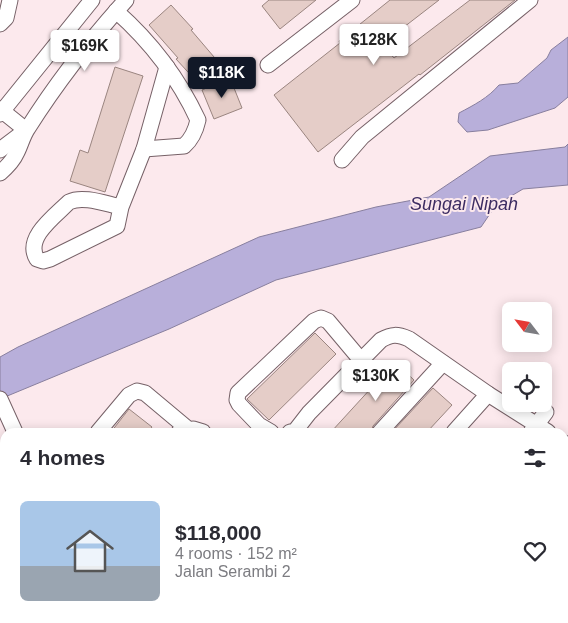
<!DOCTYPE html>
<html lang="en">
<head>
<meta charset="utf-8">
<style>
	:root { --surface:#fff; --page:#f2f2f3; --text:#2b2b33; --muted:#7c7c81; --line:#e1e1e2; --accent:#111827 }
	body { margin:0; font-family:Arial,sans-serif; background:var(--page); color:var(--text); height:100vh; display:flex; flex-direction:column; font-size:19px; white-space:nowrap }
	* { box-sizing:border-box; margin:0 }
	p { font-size:16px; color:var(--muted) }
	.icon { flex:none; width:28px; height:28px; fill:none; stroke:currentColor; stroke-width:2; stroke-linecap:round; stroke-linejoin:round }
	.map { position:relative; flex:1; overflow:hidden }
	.sheet { position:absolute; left:0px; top:428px; width:569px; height:196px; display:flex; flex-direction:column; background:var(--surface); border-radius:15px 15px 0 0; box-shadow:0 2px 12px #0003 }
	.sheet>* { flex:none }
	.needle { width:32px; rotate:301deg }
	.tools { position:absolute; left:502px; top:302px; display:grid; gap:10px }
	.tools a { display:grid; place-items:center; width:50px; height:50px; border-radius:8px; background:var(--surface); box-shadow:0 2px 12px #0003; font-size:25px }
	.price { position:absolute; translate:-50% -42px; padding:0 11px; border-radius:5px; background:#fff; color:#222; font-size:16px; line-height:32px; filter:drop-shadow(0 1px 2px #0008) }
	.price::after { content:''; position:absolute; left:50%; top:30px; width:15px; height:11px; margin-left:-8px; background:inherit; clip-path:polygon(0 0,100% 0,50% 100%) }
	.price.current { background:var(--accent); color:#fff }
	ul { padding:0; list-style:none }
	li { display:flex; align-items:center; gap:15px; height:125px; padding:0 20px }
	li+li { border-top:1px solid var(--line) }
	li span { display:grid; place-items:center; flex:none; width:140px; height:100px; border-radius:8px; color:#555 }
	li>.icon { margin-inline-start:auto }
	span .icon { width:60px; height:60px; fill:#fffc; stroke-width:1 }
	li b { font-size:21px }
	h2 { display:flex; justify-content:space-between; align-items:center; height:60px; padding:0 20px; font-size:21px }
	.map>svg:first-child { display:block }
</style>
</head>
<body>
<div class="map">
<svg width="568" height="623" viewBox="0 0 568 623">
	<rect width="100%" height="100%" fill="#fce9ed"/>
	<path fill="#e5ccb3" d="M0 526 5 537V619H39L41 623H0Z"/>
	<g fill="#b8afda" stroke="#887f9e">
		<path d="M568 37V97L555 108 488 130 467 132 458 122 459 113C474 105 488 98 499 85L518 83 547 58 551 50Z"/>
		<path d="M568 144V185L523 189 496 205 481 227 276 280 169 329 0 399V357L18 347 259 237 376 207 429 197 490 156 565 147Z"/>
	</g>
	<g fill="#e5cdc8" stroke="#9a8580">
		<path d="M269 0H316L280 29 262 6Z"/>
		<path d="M390 0H439L382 44 394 58 470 0H515L453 49 420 75 419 74 318 152 274 95 340 43 339 41Z"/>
		<path d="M171 5 193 29 191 30 220 64 198 83 176 59 178 58 149 25Z"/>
		<path d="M115 67 143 76 105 192 70 181 80 150 88 153Z"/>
		<path d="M230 78 242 108 214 119 202 90Z"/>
		<path d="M315 333 336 354 269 420 247 399Z"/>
		<path d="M395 362 414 380 373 426 371 432H331Z"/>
		<path d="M433 388 452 405 427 432H392Z"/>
		<path d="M129 409 152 427 148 432H111Z"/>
	</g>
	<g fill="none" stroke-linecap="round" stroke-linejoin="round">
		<defs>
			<g id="minor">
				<path d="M116 11C150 41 179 79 198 120 196 129 191 140 184 146L144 149"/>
				<path d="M0 24 6 18 10 0"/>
				<path d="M268 65 352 0"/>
				<path d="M0 109 26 130"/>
				<path d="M0 114 92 0"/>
				<path d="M0 150 25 131"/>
				<path d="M342 160 362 137 530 0"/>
				<path d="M0 173C7 167 13 161 17 152 21 144 23 135 28 128 57 82 90 40 126 0"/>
				<path d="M121 207C106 204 83 195 69 202 55 216 24 238 37 259L43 261 50 259 117 226 121 207 144 149 167 67"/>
				<path d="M0 399 15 432"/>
				<path d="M98 432 129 395 137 391 145 393 188 429"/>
				<path d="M179 432 193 429 203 432"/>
				<path d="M271 432 259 425 239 404 237 400 238 393 314 321 321 318 328 321 360 359"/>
				<path d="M290 432 295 431 309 413 381 340C392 334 397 334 409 339L488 394 548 432"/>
				<path d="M380 432 443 363"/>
				<path d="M454 432 488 394"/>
				<path d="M531 432 546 412"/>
				<path d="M564 443 568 446"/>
				<path d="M0 458 5 470"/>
				<path d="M564 489 568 483"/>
				<path d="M564 594 568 587"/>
				<path d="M63 619 65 623"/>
				<path d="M85 619 86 623"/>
				<path d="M124 619 126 623"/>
				<path d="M477 619 483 623"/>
				<path d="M189 623 191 619"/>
				<path d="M260 623 263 619"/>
				<path d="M330 623 333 619"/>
				<path d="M401 623 404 619"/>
				<path d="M544 623 547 619"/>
			</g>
		</defs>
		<use href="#minor" stroke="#766167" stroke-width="17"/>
		<use href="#minor" stroke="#fff" stroke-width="15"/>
	</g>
	<g text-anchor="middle" stroke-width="4" stroke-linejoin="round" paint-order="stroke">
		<g font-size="18" font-style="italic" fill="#3c2c62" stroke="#fce9ed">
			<text x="464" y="210">Sungai Nipah</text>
		</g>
	</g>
</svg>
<div class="tools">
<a><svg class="needle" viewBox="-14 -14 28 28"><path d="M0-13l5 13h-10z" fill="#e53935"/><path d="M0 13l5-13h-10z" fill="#7c7c81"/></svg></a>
<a><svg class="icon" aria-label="locate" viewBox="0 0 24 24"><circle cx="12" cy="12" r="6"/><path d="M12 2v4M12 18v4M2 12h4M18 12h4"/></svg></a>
</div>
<b class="price" style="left:374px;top:66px">$128K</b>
<b class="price" style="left:85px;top:72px">$169K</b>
<b class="price current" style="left:222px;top:99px">$118K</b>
<b class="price" style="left:376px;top:402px">$130K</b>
<section class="sheet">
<h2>4 homes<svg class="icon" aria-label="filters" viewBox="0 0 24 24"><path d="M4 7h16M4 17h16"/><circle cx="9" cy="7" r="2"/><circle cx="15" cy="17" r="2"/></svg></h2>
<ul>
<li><span style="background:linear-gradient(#a9c7e8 65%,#9aa5b1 0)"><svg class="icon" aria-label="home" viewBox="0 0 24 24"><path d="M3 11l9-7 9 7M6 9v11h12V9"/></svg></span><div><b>$118,000</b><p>4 rooms · 152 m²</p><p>Jalan Serambi 2</p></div><svg class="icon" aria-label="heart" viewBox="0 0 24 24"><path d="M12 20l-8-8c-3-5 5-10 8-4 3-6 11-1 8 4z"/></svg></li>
</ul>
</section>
</div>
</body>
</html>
